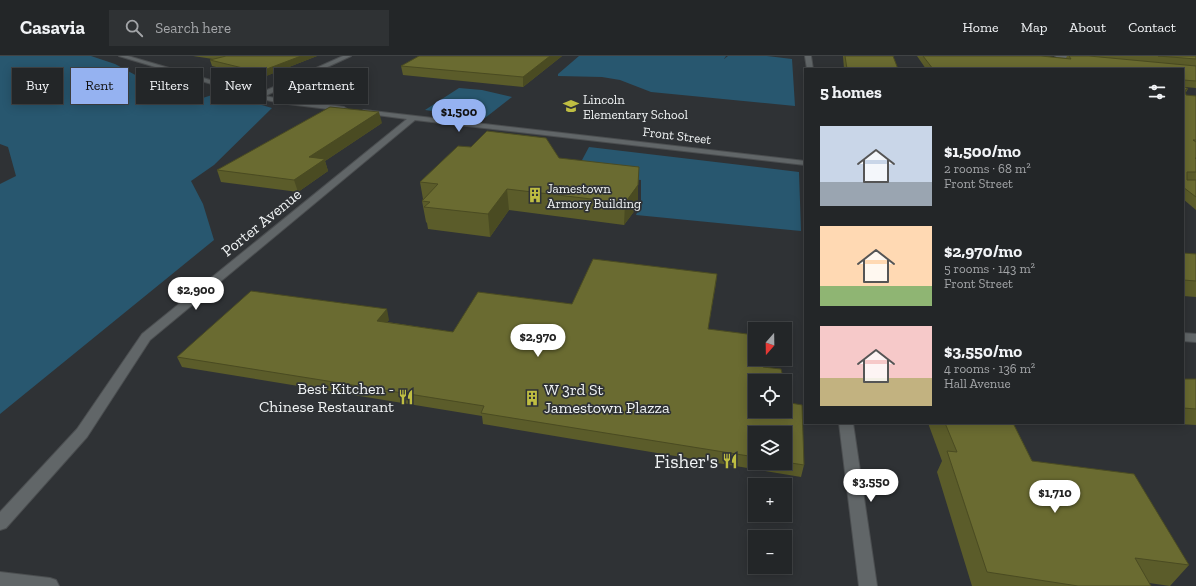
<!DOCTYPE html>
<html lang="en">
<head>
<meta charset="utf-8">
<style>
	:root { --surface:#232628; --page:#2f3234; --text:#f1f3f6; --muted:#a3a5a8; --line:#404345; --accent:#95b2f1 }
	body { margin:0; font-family:"Zilla Slab",serif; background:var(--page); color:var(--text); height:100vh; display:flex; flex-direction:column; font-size:15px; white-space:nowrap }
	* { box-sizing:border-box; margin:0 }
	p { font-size:13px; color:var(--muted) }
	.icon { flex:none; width:22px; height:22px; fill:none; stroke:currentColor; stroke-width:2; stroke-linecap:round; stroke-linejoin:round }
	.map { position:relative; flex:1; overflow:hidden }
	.drawer { position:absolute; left:804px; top:12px; width:380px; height:356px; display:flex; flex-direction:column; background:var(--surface); border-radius:0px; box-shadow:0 2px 10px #0003,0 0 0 1px var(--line) }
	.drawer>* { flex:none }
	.top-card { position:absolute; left:12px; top:12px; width:380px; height:36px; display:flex; gap:8px }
	.needle { width:26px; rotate:200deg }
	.tools { position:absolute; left:748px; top:266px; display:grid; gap:8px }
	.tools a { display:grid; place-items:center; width:44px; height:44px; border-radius:0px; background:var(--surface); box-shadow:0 2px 10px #0003,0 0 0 1px var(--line); font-size:20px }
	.price { position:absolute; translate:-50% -34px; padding:0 9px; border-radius:14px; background:#fff; color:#222; font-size:13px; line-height:26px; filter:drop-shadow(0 1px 2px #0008) }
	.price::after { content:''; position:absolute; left:50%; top:24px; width:12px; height:9px; margin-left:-6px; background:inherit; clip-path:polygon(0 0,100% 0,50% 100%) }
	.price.on { background:var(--accent); color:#111 }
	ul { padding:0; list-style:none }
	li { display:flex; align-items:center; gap:12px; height:100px; padding:0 16px }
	li span { display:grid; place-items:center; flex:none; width:112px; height:80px; border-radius:0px; color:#555 }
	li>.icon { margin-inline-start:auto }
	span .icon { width:48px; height:48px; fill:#fffc; stroke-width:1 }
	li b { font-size:17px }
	h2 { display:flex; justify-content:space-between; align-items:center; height:48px; padding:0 16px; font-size:17px }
	.chip { padding:0 14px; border-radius:0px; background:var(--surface); box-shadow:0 2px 10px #0003,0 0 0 1px var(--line); font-size:14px; line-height:36px }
	.chip.on { background:var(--accent); color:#111 }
	header { display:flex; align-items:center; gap:24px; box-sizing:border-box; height:56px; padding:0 20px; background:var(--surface); border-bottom:1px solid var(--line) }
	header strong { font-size:19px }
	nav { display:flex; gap:22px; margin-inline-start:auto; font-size:14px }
	.search { width:280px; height:36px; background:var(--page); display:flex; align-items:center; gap:10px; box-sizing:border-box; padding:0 14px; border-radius:0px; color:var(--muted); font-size:15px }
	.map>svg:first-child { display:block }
</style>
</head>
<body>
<header>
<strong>Casavia</strong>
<div class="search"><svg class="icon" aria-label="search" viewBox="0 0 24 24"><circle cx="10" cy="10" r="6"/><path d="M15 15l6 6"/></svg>Search here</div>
<nav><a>Home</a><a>Map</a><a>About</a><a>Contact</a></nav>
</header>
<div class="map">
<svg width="1196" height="530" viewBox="0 0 1196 530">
	<rect width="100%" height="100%" fill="#2f3235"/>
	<g fill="#28576f">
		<path d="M0 0H91L115 8 187 47 212 39 244 44 272 52 214 109 191 125 203 148 214 184 0 358V128L16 120 8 91 0 88Z"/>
		<path d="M579 0H726L724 3 728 0H767L792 3 795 50 651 36 620 24 602 21 558 20V18Z"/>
		<path d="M459 32 482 34 512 41 485 62 425 54Z"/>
		<path d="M589 91 799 116 801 175 636 159 641 148V124L574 119Z"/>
	</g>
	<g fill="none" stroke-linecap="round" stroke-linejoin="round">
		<defs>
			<g id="street">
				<path d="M119 0H128L258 38 343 0H351L265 40 280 43 344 51 347 53 344 55 280 47 258 42Z"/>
				<path d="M805 0H811L813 13H807Z"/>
				<path d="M1055 0H1079L1086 2 1083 4 1058 2Z"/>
				<path d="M364 54 805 105V109L415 64 150 284 87 381 6 472 0 474V456L77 373 142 278 407 63 362 57 360 56Z"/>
				<path d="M1183 277 1196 278V286L1183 285Z"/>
				<path d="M839 367H853L877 530H859Z"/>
			</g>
			<path id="secondary" d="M0 516 50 522 56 524 59 530H0Z"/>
		</defs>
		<use href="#street" stroke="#4b4e50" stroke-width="2"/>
		<use href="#secondary" stroke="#4b4e50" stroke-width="2"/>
		<use href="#street" fill="#616668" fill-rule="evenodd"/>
		<use href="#secondary" fill="#616668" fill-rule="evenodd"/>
	</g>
	<g fill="#5b5c2a" fill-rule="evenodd">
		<path d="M193 0H317L261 22 212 10 210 4 213 3Z"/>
		<path d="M562 0 523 31 403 19 401 10Z"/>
		<path d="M843 0H893L898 13H844Z"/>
		<path d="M917 0H1041L1066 2 1067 0H1196V10L1165 7 1196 10V32L1184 31 1188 33 1185 38 1186 39 1196 40V154L1183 143V13H926Z"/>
		<path d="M382 67 325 105 328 115 298 136 221 126 217 114Z"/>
		<path d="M559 102 638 150 624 169 509 154 490 181 428 173 427 167 426 166 422 145 423 143 420 126Z"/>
		<path d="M1183 197 1196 198V241L1183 240Z"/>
		<path d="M717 218 708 273 755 325 804 409 801 421 483 368 482 360 182 311 177 301 389 264 387 266 453 276 572 248ZM755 377H785V407H755Z"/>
		<path d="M1183 323H1196V369L1158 367H1183Z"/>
		<path d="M928 367H1013L1032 405 1189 509 1170 530 1149 527 1151 530H972L937 416 942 405Z"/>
		<path d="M1072 367H1123L1122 369Z"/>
	</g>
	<g fill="#4a4b22">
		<path d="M301 0H317L261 22 259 16Z"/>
		<path d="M550 0H562L523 31V21Z"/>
		<path d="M379 56 382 67 325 105 328 115 298 136 294 124 309 101Z"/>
		<path d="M638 129V150L624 169 625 147Z"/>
		<path d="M507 133 509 154 490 181 488 158Z"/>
		<path d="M717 218 716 228 706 283 708 273Z"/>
		<path d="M387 253 389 264 380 275 377 265Z"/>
	</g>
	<g fill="#6a6b31" stroke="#4a4b22">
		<path d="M226 0H301L259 16 210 4Z"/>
		<path d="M419 0H550L523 21 401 10Z"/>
		<path d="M845 0H893L898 13H847Z"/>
		<path d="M923 0H1041L1071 3 1069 0H1089L1196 10V25L1183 24V13H933Z"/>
		<path d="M1158 0H1196V3Z"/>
		<path d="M1183 30 1188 33 1185 34 1186 39 1196 40V84H1193L1196 86V102H1195L1196 103V116H1187V124H1196V141L1183 131Z"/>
		<path d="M330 51 379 56 309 101 325 103 294 124 217 114Z"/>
		<path d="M487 75 546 82 559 102 639 111 638 129 625 147 507 133 488 158 424 151 430 146 422 145 438 128 420 126 458 90 471 91Z"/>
		<path d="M1183 197 1196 198V225L1183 224Z"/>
		<path d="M593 203 717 218 708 273 755 279V303H764L763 311 781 313 784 325H755V355H785V346L802 349 804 409 785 406V377H755V401L481 357 484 350 177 301 251 235 387 253 377 265 453 276 478 236 572 248Z"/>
		<path d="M1183 323H1196V353L1183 352Z"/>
		<path d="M945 367H1013L1032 405 1134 418 1189 509 1135 502 1151 530H1078L987 516 947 395 957 396Z"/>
	</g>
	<defs>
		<symbol id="school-bare" viewBox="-9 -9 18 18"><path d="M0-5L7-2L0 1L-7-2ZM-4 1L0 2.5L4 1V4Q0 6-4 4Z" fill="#bfbe42" stroke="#2f3235" stroke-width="2.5" paint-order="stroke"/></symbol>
		<symbol id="building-bare" viewBox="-9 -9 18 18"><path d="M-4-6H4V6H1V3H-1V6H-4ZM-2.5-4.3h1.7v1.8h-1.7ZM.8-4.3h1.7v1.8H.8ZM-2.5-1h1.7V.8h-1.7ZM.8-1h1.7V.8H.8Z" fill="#bfbe42" stroke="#2f3235" stroke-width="2.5" paint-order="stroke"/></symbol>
		<symbol id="restaurant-bare" viewBox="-9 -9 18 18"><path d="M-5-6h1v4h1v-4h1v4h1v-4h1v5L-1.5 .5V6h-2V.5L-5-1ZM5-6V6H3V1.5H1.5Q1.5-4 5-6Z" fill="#bfbe42" stroke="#2f3235" stroke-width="2.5" paint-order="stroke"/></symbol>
	</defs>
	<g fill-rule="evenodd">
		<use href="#school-bare" x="560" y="39" width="22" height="22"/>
		<use href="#building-bare" x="524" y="128" width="22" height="22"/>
		<use href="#restaurant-bare" x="395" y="330" width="22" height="22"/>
		<use href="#building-bare" x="521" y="331" width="22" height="22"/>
		<use href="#restaurant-bare" x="719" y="394" width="22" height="22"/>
	</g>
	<g text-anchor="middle" stroke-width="3.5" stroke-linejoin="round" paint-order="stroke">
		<g font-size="13" fill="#f0f3f4" stroke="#2f3235" text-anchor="start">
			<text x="583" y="48">Lincoln<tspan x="583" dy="15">Elementary School</tspan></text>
			<text x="547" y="137">Jamestown<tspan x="547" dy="15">Armory Building</tspan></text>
		</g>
		<g font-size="13" fill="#f0f3f4" stroke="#2f3235">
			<text transform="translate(677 79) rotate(7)" y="5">Front Street</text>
		</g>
		<g font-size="16" fill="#f0f3f4" stroke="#2f3235">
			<text transform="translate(261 166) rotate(-39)" y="6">Porter Avenue</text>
		</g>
		<g font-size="16" fill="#f0f3f4" stroke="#2f3235" text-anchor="end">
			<text x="394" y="338">Best Kitchen -<tspan x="394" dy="18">Chinese Restaurant</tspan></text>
			<text x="544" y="339" text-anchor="start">W 3rd St<tspan x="544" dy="18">Jamestown Plazza</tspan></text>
		</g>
		<g font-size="19" fill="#f0f3f4" stroke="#2f3235" text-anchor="end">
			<text x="718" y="412">Fisher's</text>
		</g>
	</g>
</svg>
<div class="tools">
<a><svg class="needle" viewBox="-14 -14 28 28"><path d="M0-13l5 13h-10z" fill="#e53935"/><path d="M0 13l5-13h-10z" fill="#a3a5a8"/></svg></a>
<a><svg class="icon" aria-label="locate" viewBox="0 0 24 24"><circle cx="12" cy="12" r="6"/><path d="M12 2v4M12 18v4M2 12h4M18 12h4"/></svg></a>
<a><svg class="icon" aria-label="layers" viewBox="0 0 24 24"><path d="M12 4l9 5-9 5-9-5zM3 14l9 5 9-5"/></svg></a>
<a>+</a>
<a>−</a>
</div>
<b class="price on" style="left:459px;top:77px">$1,500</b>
<b class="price" style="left:196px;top:255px">$2,900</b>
<b class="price" style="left:538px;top:302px">$2,970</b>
<b class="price" style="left:871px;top:447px">$3,550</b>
<b class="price" style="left:1055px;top:458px">$1,710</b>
<div class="top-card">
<a class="chip">Buy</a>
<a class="chip on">Rent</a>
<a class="chip">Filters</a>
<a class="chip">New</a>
<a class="chip">Apartment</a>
</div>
<section class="drawer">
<h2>5 homes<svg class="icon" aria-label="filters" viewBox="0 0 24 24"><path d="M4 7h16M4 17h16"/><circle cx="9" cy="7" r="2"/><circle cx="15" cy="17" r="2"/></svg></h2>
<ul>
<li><span style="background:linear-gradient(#c9d6e8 70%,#9aa5b1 0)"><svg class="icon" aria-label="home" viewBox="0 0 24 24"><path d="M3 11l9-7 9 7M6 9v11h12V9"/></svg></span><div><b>$1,500/mo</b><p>2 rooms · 68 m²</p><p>Front Street</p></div></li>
<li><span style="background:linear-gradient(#ffd9b3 75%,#8fb573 0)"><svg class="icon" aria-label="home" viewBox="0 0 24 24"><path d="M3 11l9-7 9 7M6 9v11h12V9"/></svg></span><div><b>$2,970/mo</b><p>5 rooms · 143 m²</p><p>Front Street</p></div></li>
<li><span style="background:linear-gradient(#f6c9c9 65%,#c2b280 0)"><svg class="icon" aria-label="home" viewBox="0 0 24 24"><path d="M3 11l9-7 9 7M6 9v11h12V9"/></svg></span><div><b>$3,550/mo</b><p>4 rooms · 136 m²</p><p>Hall Avenue</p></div></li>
</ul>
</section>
</div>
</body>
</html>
